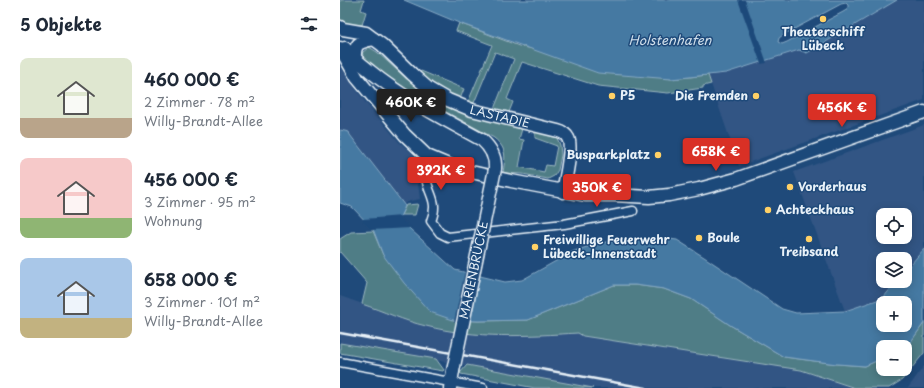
<!DOCTYPE html>
<html lang="de">
<head>
<meta charset="utf-8">
<style>
	:root { --surface:#fff; --page:#f2f2f3; --text:#1f2937; --muted:#747a83; --accent:#d93025 }
	body { margin:0; font-family:"Playpen Sans",sans-serif; background:var(--page); color:var(--text); height:100vh; display:flex; flex-direction:column; font-size:15px; white-space:nowrap }
	* { box-sizing:border-box; margin:0 }
	p { font-size:13px; color:var(--muted) }
	.icon { flex:none; width:22px; height:22px; fill:none; stroke:currentColor; stroke-width:2; stroke-linecap:round; stroke-linejoin:round }
	.map { position:relative; flex:1; overflow:hidden }
	.side { display:flex; flex-direction:column; background:var(--surface); width:340px }
	.side>* { flex:none }
	.tools { position:absolute; left:536px; top:208px; display:grid; gap:8px }
	.tools a { display:grid; place-items:center; width:36px; height:36px; border-radius:8px; background:var(--surface); box-shadow:0 2px 10px #0003; font-size:20px }
	.price { position:absolute; translate:-50% -34px; padding:0 9px; border-radius:4px; background:var(--accent); color:#fff; font-size:13px; line-height:26px; filter:drop-shadow(0 1px 2px #0008) }
	.price::after { content:''; position:absolute; left:50%; top:24px; width:12px; height:9px; margin-left:-6px; background:inherit; clip-path:polygon(0 0,100% 0,50% 100%) }
	.price.active { background:#222; color:#fff }
	ul { padding:0; list-style:none }
	li { display:flex; align-items:center; gap:12px; height:100px; padding:0 20px }
	li span { display:grid; place-items:center; flex:none; width:112px; height:80px; border-radius:8px; color:#555 }
	li>.icon { margin-inline-start:auto }
	span .icon { width:48px; height:48px; fill:#fffc; stroke-width:1 }
	li b { font-size:17px }
	h2 { display:flex; justify-content:space-between; align-items:center; height:48px; padding:0 20px; font-size:17px }
	main { display:flex; flex:1; min-height:0 }
	.map>svg:first-child { display:block }
</style>
</head>
<body>
<main>
<section class="side">
<h2>5 Objekte<svg class="icon" aria-label="filters" viewBox="0 0 24 24"><path d="M4 7h16M4 17h16"/><circle cx="9" cy="7" r="2"/><circle cx="15" cy="17" r="2"/></svg></h2>
<ul>
<li><span style="background:linear-gradient(#dfe7d0 75%,#b9a48a 0)"><svg class="icon" aria-label="home" viewBox="0 0 24 24"><path d="M3 11l9-7 9 7M6 9v11h12V9"/></svg></span><div><b>460 000 €</b><p>2 Zimmer · 78 m²</p><p>Willy-Brandt-Allee</p></div></li>
<li><span style="background:linear-gradient(#f6c9c9 75%,#8fb573 0)"><svg class="icon" aria-label="home" viewBox="0 0 24 24"><path d="M3 11l9-7 9 7M6 9v11h12V9"/></svg></span><div><b>456 000 €</b><p>3 Zimmer · 95 m²</p><p>Wohnung</p></div></li>
<li><span style="background:linear-gradient(#a9c7e8 75%,#c2b280 0)"><svg class="icon" aria-label="home" viewBox="0 0 24 24"><path d="M3 11l9-7 9 7M6 9v11h12V9"/></svg></span><div><b>658 000 €</b><p>3 Zimmer · 101 m²</p><p>Willy-Brandt-Allee</p></div></li>
</ul>
</section>
<div class="map">
<svg width="584" height="388" viewBox="0 0 584 388">
	<rect width="100%" height="100%" fill="#1f4a7a"/>
	<filter id="ink" filterUnits="userSpaceOnUse"><feTurbulence type="fractalNoise" baseFrequency=".025" numOctaves="2"/><feDisplacementMap in="SourceGraphic" scale="8" xChannelSelector="R" yChannelSelector="G"/><feConvolveMatrix kernelMatrix="1 2 1 2 8 2 1 2 1" color-interpolation-filters="sRGB"/></filter>
	<g filter="url(#ink)">
		<g fill="#325584" fill-rule="evenodd">
			<path d="M557 0H584V100L399 166 368 75 386 73 459 50 467 53Z"/>
			<path d="M0 65 11 83 26 103 59 142 74 155 80 199 70 201 63 204 10 135 9 132 0 130Z"/>
			<path d="M584 125V249L565 271V259H543V281H557L543 298 505 311 454 172ZM543 215H565V237H543Z"/>
			<path d="M0 296 85 326 181 336 238 333 243 336 461 370 515 388H253L27 348 0 343Z"/>
			<path d="M584 366V388H568Z"/>
		</g>
		<g fill="#4f7d86" stroke="#9cb7bf" fill-rule="evenodd">
			<path d="M0 0H24L21 10 26 12 22 25H8L0 19Z"/>
			<path d="M119 23 179 46 331 79 368 75 371 84 363 86V88L328 93 258 86 182 62 167 99 173 102 169 112 154 109 174 59 155 52 134 103 128 102 152 45 116 31Z"/>
			<path d="M29 47 37 52 69 81 85 92 209 133 217 138 220 145 221 155 218 170 214 176 208 179 183 174 163 173C165 158 168 149 154 138 120 119 85 102 52 79 41 72 28 65 22 53ZM182 129 195 132V138L217 146 213 166 206 165 204 172 179 167 184 140 179 139Z"/>
			<path d="M81 71 124 89 120 99 102 91 78 74Z"/>
			<path d="M78 204 75 215H61L66 205Z"/>
			<path d="M33 231 43 255 113 320 138 321 188 320 274 285H295L324 289 351 299 390 325 444 357 497 364 525 366 543 358V369H565V347H564L570 343 584 323V353L562 380 549 388H515L461 370 243 336 238 333C187 336 136 339 86 326 64 321 43 311 22 304L27 283 0 252V239L11 232Z"/>
			<path d="M0 343 96 359 104 370 103 371 0 353Z"/>
			<path d="M127 365 253 388H195L121 374 120 373Z"/>
		</g>
		<g fill="#4579a2" stroke="#86a9c4" fill-rule="evenodd">
			<path d="M64 0H557L467 53 459 50 386 73 331 79 258 73 119 23ZM506 3 508 5V7L505 11 447 42 442 44 438 42 439 38 443 35 501 4Z"/>
			<path d="M0 130 9 132 10 135 65 206 59 219 115 270 165 282 182 280 234 251 260 243 286 239 322 238 337 240 364 257 442 309 456 313 505 311 543 298 557 281H565V271L584 249V323L570 343 564 347H543V358L525 366 497 364 444 357 390 325 351 299 324 289 295 285H274L188 320 138 321 113 320 90 312 64 283 43 255 33 229 12 207 0 203ZM543 303H565V325H543Z"/>
		</g>
		<g fill="#1f4a7a">
			<path d="M398 0H405L427 63 421 64Z"/>
			<path d="M62 216 61 219 71 228 31 230 23 222V219Z"/>
			<path d="M125 271 140 274 130 323 114 322Z"/>
		</g>
		<g fill="none" stroke-linecap="round" stroke-linejoin="round">
			<defs>
				<g id="street">
					<path d="M87 156C87 163 84 172 86 178 89 196 99 201 91 221L100 233 108 237 224 224 293 211"/>
					<path d="M0 362 143 388"/>
				</g>
				<g id="secondary">
					<path id="s1" d="M0 27 3 29 26 33 42 45 72 74 89 89 108 100 132 110 218 131C222 132 226 134 228 138 233 146 225 181 223 192"/>
					<path d="M0 48 17 78 65 135 87 156 118 169 171 181 245 195H274L309 197 329 195 359 189 396 179 584 112"/>
					<path d="M5 48C12 57 21 64 30 71 64 99 104 119 142 140 151 148 156 157 155 169"/>
					<path d="M15 59C14 42 20 42 34 39"/>
					<path d="M110 388 113 371"/>
				</g>
			</defs>
			<use href="#street" stroke="#e8f1f8" stroke-width="11"/>
			<use href="#secondary" stroke="#e8f1f8" stroke-width="15"/>
			<use href="#street" stroke="#1f4a7a" stroke-width="8"/>
			<use href="#secondary" stroke="#1f4a7a" stroke-width="12"/>
			<path stroke="#e8f1f8" stroke-width="2.5" d="M0 333 306 388"/>
			<defs>
				<g id="secondary-bridge">
					<path id="s2" d="M113 371 155 169"/>
				</g>
			</defs>
			<use href="#secondary-bridge" stroke="#e8f1f8" stroke-width="15" stroke-linecap="butt"/>
			<use href="#secondary-bridge" stroke="#1f4a7a" stroke-width="12"/>
		</g>
	</g>
	<g fill="#ffd166" stroke="#1f4a7a" stroke-width="1.5">
		<circle cx="483" cy="19" r="4"/>
		<circle cx="272" cy="96" r="4"/>
		<circle cx="416" cy="96" r="4"/>
		<circle cx="318" cy="155" r="4"/>
		<circle cx="450" cy="187" r="4"/>
		<circle cx="428" cy="210" r="4"/>
		<circle cx="359" cy="238" r="4"/>
		<circle cx="469" cy="239" r="4"/>
		<circle cx="195" cy="247" r="4"/>
	</g>
	<g text-anchor="middle" stroke-width="3" stroke-linejoin="round" paint-order="stroke">
		<g font-size="12" font-weight="bold" fill="#e8f1f8" stroke="#1f4a7a" text-anchor="start">
			<text x="483" y="36" text-anchor="middle">Theaterschiff<tspan x="483" dy="14">Lübeck</tspan></text>
			<text x="280" y="100">P5</text>
			<text x="408" y="100" text-anchor="end">Die Fremden</text>
			<text x="310" y="159" text-anchor="end">Busparkplatz</text>
			<text x="458" y="191">Vorderhaus</text>
			<text x="436" y="214">Achteckhaus</text>
			<text x="367" y="242">Boule</text>
			<text x="203" y="244">Freiwillige Feuerwehr<tspan x="203" dy="14">Lübeck-Innenstadt</tspan></text>
			<text x="469" y="256" text-anchor="middle">Treibsand</text>
		</g>
		<g font-size="12" fill="#e8f1f8" stroke="#1f4a7a">
			<text dy="4" stroke="none"><textPath href="#s1" startOffset="188">LASTADIE</textPath></text>
			<text dy="4" stroke="none"><textPath href="#s2" startOffset="103">MARIENBRÜCKE</textPath></text>
		</g>
		<g font-size="13" font-style="italic" fill="#d0dfeb" stroke="#1f4a7a">
			<text x="330" y="45">Holstenhafen</text>
		</g>
	</g>
</svg>
<div class="tools">
<a><svg class="icon" aria-label="locate" viewBox="0 0 24 24"><circle cx="12" cy="12" r="6"/><path d="M12 2v4M12 18v4M2 12h4M18 12h4"/></svg></a>
<a><svg class="icon" aria-label="layers" viewBox="0 0 24 24"><path d="M12 4l9 5-9 5-9-5zM3 14l9 5 9-5"/></svg></a>
<a>+</a>
<a>−</a>
</div>
<b class="price active" style="left:71px;top:123px">460K €</b>
<b class="price" style="left:502px;top:128px">456K €</b>
<b class="price" style="left:376px;top:172px">658K €</b>
<b class="price" style="left:101px;top:191px">392K €</b>
<b class="price" style="left:257px;top:208px">350K €</b>
</div>
</main>
</body>
</html>
